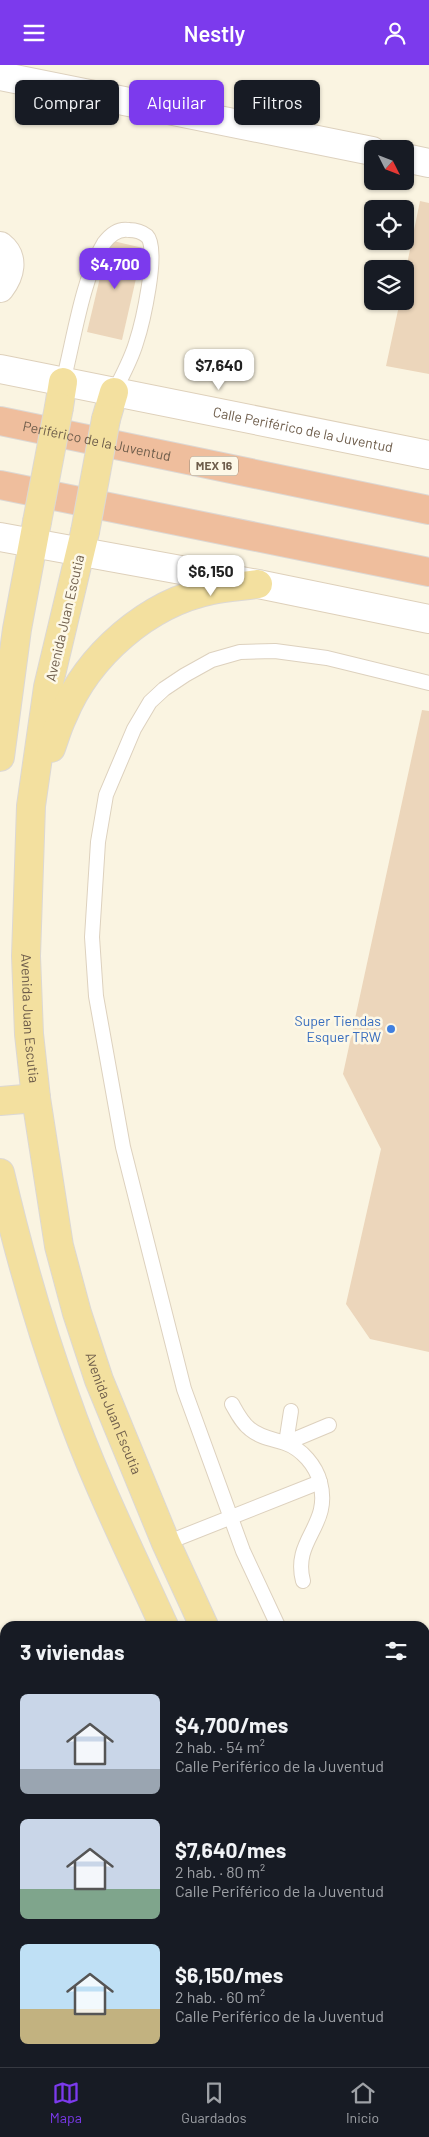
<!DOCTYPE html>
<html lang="es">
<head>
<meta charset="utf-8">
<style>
	:root { --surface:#171b24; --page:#242831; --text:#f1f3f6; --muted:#9ea1a6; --line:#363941; --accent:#7c3aed }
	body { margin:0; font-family:Barlow,sans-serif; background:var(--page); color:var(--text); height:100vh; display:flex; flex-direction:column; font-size:19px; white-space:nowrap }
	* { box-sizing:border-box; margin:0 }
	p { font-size:16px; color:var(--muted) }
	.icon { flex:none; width:28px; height:28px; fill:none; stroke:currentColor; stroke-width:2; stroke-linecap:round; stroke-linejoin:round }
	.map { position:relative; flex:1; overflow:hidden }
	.sheet { position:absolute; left:0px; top:1556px; width:430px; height:446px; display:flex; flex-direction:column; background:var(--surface); border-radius:15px 15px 0 0; box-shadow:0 1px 4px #0004 }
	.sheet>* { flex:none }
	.top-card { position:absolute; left:15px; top:15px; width:400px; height:45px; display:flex; gap:10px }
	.needle { width:32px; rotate:132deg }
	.buttons { position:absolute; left:364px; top:75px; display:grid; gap:10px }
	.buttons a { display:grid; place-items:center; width:50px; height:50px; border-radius:8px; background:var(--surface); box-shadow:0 1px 4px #0004; font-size:25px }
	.price { position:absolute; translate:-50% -42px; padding:0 11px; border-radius:10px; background:#fff; color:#222; font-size:16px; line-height:32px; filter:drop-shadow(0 1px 2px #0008) }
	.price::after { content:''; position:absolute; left:50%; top:30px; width:15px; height:11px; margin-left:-8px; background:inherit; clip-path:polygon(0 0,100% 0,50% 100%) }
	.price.selected { background:var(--accent); color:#fff }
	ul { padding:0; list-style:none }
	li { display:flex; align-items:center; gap:15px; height:125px; padding:0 20px }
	li span { display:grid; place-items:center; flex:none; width:140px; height:100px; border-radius:8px; color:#555 }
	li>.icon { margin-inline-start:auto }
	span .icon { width:60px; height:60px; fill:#fffc; stroke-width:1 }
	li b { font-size:21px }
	h2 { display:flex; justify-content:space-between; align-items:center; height:60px; padding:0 20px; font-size:21px }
	.pill { padding:0 18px; border-radius:8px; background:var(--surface); box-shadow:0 1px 4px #0004; font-size:18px; line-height:45px }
	.pill.selected { background:var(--accent); color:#fff }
	header { display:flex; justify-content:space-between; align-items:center; height:65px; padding:0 20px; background:var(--accent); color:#fff; font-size:22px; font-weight:600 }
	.tab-bar { display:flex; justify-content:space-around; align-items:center; height:70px; border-top:1px solid var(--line); background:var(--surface); font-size:14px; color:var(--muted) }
	.tab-bar a { display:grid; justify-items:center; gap:2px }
	.tab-bar .selected { color:var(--accent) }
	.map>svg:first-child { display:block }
</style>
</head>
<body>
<header><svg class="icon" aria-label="menu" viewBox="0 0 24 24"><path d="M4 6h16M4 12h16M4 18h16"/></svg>Nestly<svg class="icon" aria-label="person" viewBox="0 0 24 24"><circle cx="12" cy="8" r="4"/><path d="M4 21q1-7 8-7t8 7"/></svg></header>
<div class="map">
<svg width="429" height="2002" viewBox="0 0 429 2002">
	<rect width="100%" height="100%" fill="#faf4e1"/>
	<g fill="#ecd6bb">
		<path d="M420 136 429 138V309L386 301 400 236H405V209Z"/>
		<path d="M109 175 143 183 122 275 87 267Z"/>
		<path d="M422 645 429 646V1287L370 1274 346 1239 381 1084 343 1009Z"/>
	</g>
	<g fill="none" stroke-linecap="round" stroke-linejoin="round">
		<defs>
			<g id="lane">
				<path d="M63 317C74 274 82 215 104 178 110 170 118 163 129 165 135 165 142 167 147 171 160 184 142 260 136 278 131 295 122 311 114 327"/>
				<path d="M232 1339C237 1348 242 1358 250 1364 261 1373 273 1374 285 1378 302 1384 316 1401 320 1417 332 1461 292 1474 303 1516"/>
				<path d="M291 1346 286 1378 329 1360"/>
				<path d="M166 1478 320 1417"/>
				<path d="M278 1561 243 1486 184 1324 123 1082 96 931 92 872 98 777 106 730 134 664 150 637 164 624 185 610 212 595 240 587 275 586 327 593 429 618"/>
				<path d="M425 1948 429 1962"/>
			</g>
			<g id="street">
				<path d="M0 11 372 86"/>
				<path d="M405 93 429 98"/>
				<path d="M0 181C15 193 10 210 0 223"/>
				<path d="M0 1746 5 1757"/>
				<path d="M0 1874H5"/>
				<path d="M109 1998 111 2002"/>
			</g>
			<g id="secondary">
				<path id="s1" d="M0 304 429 390"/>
				<path d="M0 472 258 519 429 554"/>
			</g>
			<g id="primary">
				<path d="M59 342 63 317"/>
				<path d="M106 354 114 327"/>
				<path id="s2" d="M85 467 48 622 31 741 26 891 29 969 36 1033 59 1181 77 1248 99 1315 166 1478 204 1561"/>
				<path d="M51 683C55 672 58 661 63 651 88 590 148 538 212 525 227 522 243 521 258 519"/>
				<path d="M0 692 17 564 37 457"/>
				<path d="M0 1036 36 1033"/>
				<path d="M0 1108C18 1185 39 1260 66 1334 93 1412 130 1486 164 1561"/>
				<path d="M337 1998 339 2002"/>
				<path d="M381 1998 382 2002"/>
			</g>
			<g id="highway">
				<path id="s3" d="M0 356 429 445"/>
				<path d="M0 420 429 507"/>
			</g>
		</defs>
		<use href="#lane" stroke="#ddd1be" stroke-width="16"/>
		<use href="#street" stroke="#ddd1be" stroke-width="30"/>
		<use href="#secondary" stroke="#ded0ba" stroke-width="30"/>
		<use href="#primary" stroke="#dcd8d4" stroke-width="30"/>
		<use href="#highway" stroke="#dcd8d4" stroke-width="30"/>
		<use href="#lane" stroke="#fff" stroke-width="14"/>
		<use href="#street" stroke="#fff" stroke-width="28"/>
		<use href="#secondary" stroke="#fff" stroke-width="28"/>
		<use href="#primary" stroke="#f3e09f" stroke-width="28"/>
		<use href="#highway" stroke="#efbe9d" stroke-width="28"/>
		<defs>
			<g id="primary-bridge">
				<path d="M37 457 59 342"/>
				<path d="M85 467 106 354"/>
			</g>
		</defs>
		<use href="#primary-bridge" stroke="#dcd8d4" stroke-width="30" stroke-linecap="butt"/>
		<use href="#primary-bridge" stroke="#f3e09f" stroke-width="28"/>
	</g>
	<circle fill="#3f7fe0" stroke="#fdf8e7" stroke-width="2" cx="391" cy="964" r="5"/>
	<g text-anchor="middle" stroke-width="5" stroke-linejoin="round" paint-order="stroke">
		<rect fill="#fdf8e7" stroke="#998c7a" stroke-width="1" x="190" y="391.5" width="48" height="19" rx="4"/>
		<g font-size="12" font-weight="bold" fill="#6e5d4b">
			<text x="214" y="405">MEX 16</text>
		</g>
		<g font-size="14" fill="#6e5d4b" stroke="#fdf8e7">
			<text dy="5" stroke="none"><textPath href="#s1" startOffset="309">Calle Periférico de la Juventud</textPath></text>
			<text dy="5" stroke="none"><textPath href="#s3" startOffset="99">Periférico de la Juventud</textPath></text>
			<text transform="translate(65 553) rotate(-77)" y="5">Avenida Juan Escutia</text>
			<text dy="5" stroke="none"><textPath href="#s2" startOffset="492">Avenida Juan Escutia</textPath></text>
			<text dy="5" stroke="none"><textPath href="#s2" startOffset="898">Avenida Juan Escutia</textPath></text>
		</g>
		<g font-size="14" fill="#366cbe" stroke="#fdf8e7" text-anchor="end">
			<text x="381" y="961">Super Tiendas<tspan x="381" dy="16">Esquer TRW</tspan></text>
		</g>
	</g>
</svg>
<div class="buttons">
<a><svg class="needle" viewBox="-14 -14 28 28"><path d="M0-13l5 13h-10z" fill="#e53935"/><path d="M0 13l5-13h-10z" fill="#9ea1a6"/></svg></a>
<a><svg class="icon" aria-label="locate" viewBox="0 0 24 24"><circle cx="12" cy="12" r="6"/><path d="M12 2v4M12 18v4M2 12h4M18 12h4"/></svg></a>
<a><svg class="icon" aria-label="layers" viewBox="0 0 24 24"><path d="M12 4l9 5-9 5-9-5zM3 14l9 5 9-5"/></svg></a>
</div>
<b class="price selected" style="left:115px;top:225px">$4,700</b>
<b class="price" style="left:219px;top:326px">$7,640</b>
<b class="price" style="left:211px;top:532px">$6,150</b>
<div class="top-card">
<a class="pill">Comprar</a>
<a class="pill selected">Alquilar</a>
<a class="pill">Filtros</a>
</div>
<section class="sheet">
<h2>3 viviendas<svg class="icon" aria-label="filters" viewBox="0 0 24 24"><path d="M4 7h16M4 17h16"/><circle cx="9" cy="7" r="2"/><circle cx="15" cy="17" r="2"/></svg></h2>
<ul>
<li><span style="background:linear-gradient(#c9d6e8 75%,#9aa5b1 0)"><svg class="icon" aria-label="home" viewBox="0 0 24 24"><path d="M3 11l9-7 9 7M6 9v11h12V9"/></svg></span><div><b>$4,700/mes</b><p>2 hab. · 54 m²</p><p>Calle Periférico de la Juventud</p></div></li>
<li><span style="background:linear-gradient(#c9d6e8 70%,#7fa58c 0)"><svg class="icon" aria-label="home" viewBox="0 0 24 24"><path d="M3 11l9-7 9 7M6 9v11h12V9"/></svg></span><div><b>$7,640/mes</b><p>2 hab. · 80 m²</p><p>Calle Periférico de la Juventud</p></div></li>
<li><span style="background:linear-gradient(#bfe0f5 65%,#c2b280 0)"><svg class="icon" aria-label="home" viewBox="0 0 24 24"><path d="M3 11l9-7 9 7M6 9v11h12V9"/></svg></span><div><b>$6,150/mes</b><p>2 hab. · 60 m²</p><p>Calle Periférico de la Juventud</p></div></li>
</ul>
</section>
</div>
<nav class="tab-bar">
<a class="selected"><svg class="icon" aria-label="map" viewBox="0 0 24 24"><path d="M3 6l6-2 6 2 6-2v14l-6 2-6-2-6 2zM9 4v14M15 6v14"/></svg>Mapa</a>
<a><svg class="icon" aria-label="saved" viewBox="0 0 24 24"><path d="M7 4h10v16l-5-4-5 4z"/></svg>Guardados</a>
<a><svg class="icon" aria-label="home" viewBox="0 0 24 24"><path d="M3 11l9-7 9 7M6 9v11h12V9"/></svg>Inicio</a>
</nav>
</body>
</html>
